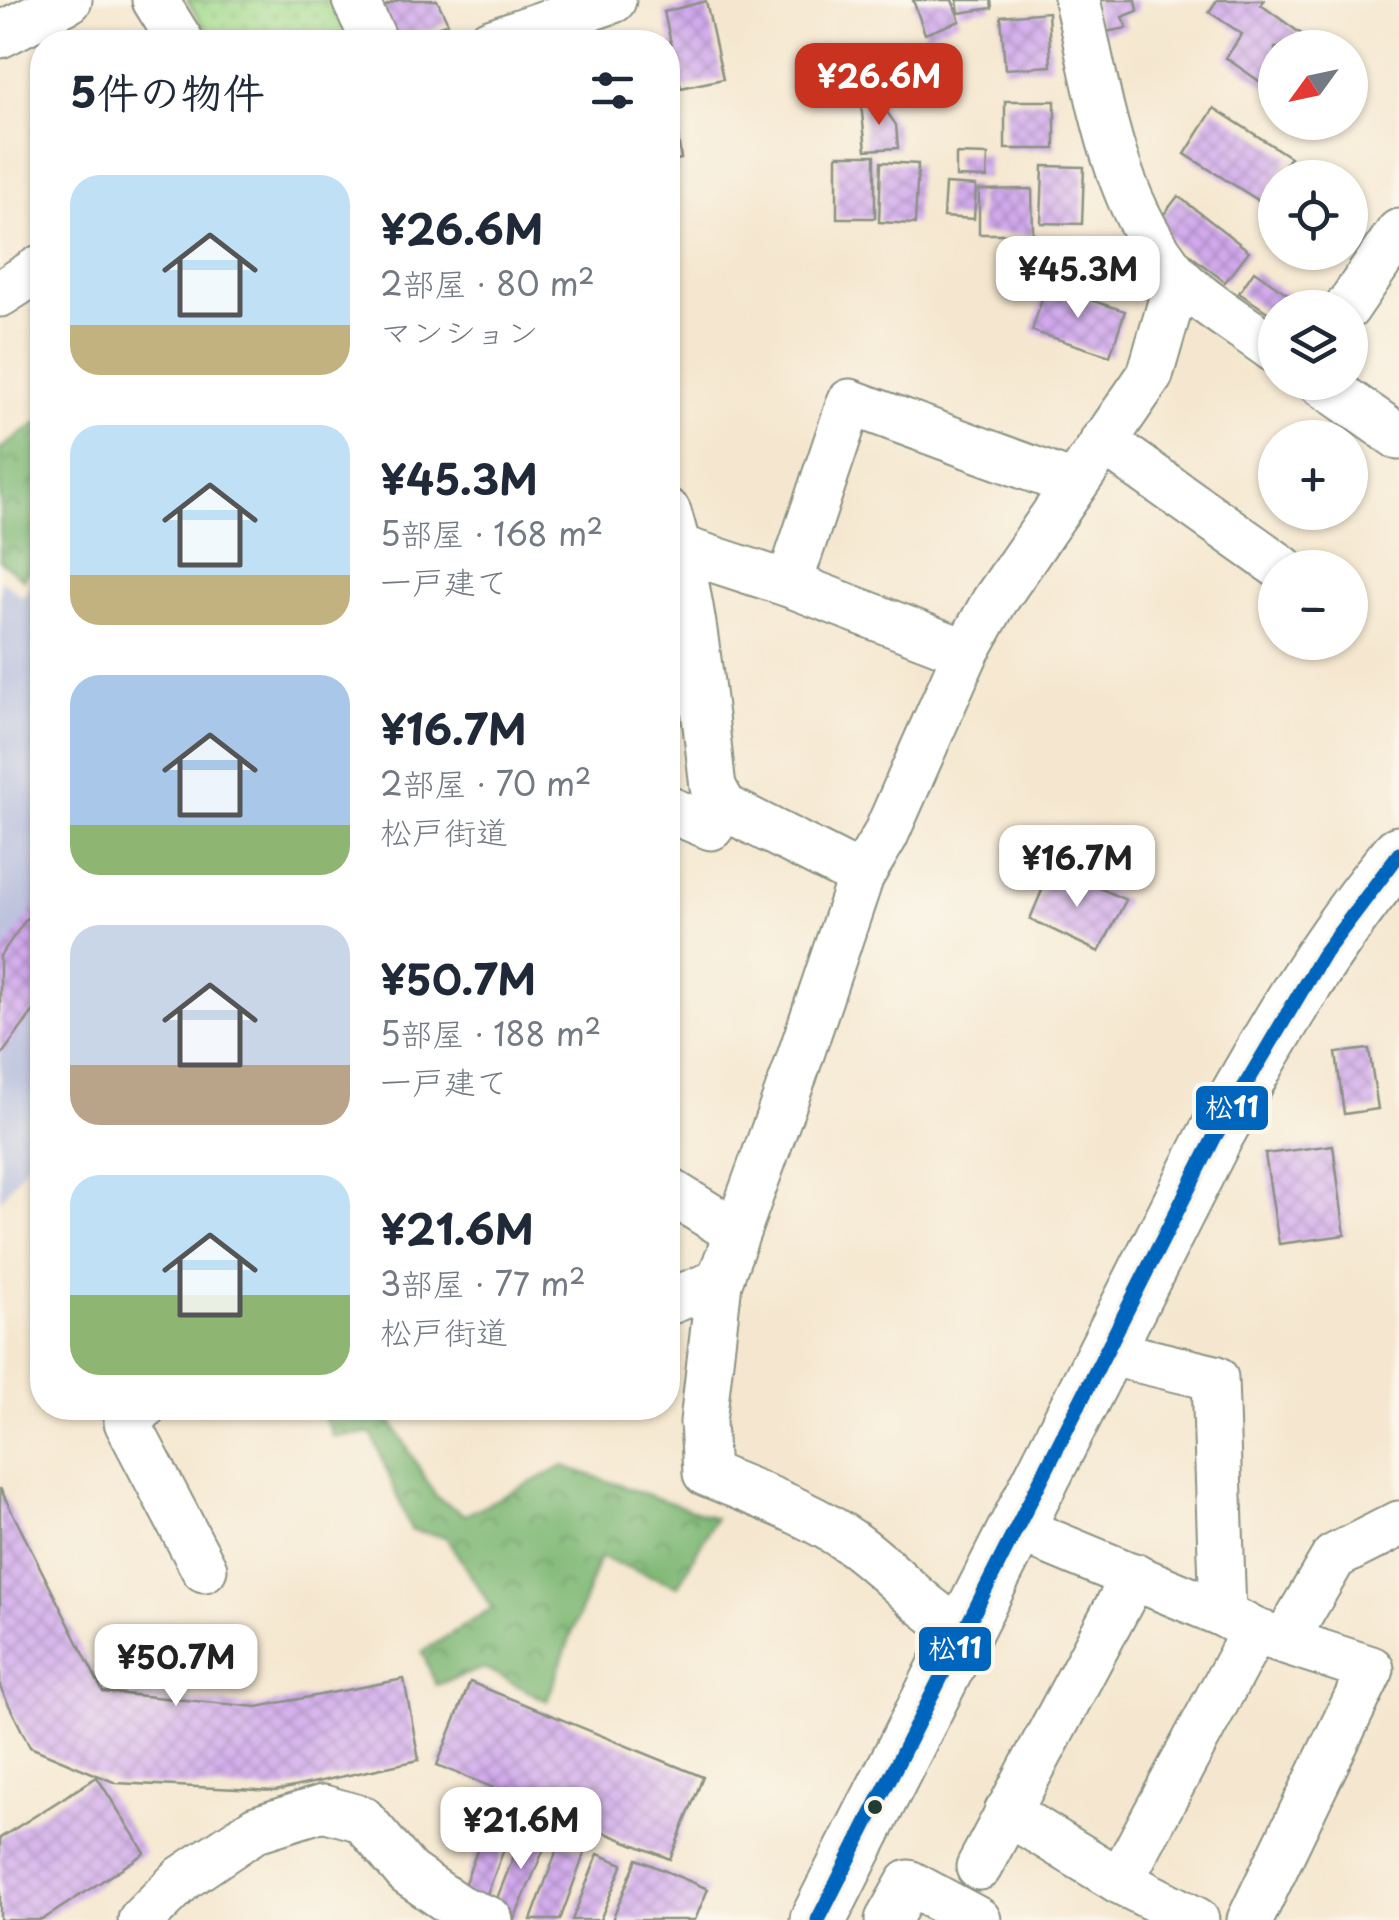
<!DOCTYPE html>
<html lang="ja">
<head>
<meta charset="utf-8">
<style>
	:root { --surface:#fff; --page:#f2f2f3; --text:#1f2937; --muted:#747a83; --accent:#c8321e }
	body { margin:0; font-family:"Playpen Sans","Klee One",sans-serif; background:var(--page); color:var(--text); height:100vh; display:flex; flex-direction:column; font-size:38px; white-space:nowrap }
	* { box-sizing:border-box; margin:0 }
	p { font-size:32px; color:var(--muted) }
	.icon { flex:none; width:55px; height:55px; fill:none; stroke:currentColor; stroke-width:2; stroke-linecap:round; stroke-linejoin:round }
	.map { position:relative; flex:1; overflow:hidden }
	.panel { position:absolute; left:30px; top:30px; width:650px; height:1390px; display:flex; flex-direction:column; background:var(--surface); border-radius:40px; box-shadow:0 2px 8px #0004 }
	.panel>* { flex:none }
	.needle { width:65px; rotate:237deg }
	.controls { position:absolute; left:1258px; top:30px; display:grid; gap:20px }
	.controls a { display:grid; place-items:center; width:110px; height:110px; border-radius:50%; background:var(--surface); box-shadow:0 2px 8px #0004; font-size:50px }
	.price { position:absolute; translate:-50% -85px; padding:0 22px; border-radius:20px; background:#fff; color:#222; font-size:32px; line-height:65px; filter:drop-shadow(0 2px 5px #0008) }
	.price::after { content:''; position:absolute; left:50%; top:60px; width:30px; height:22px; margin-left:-15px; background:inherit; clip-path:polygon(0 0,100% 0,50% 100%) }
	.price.current { background:var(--accent); color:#fff }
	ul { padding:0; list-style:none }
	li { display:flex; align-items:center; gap:30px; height:250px; padding:0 40px }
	li span { display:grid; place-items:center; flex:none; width:280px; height:200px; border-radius:30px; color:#555 }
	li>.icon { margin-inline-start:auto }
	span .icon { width:120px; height:120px; fill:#fffc; stroke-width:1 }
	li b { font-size:42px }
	h2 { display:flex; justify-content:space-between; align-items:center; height:120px; padding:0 40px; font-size:42px }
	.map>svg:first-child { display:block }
</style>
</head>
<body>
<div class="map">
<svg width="1399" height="1920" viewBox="0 0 1399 1920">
	<defs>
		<pattern id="forest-crowns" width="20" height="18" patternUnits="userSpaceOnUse" patternTransform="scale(2.5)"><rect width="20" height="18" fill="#81b977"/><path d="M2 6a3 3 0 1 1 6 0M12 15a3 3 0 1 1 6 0" fill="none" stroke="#699862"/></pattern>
		<pattern id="park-dots" width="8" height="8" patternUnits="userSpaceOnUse" patternTransform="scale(2.5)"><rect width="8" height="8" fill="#a2d98b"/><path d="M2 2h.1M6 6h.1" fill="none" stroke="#8bbb79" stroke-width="1.8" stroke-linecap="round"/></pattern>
		<pattern id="building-cross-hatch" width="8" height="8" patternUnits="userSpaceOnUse" patternTransform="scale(2.5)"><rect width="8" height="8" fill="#d2a9ed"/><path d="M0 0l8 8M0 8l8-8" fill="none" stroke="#aa8bc1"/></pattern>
	</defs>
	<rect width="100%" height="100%" fill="#fbf7ec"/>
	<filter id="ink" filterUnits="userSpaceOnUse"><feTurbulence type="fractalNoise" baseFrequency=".01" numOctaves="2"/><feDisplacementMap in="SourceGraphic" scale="20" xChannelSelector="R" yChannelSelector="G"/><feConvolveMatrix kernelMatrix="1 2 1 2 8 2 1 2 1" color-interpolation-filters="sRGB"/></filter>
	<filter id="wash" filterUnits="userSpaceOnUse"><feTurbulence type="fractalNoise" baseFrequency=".0048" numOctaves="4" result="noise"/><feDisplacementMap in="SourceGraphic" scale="40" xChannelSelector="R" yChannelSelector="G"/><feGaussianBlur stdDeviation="2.25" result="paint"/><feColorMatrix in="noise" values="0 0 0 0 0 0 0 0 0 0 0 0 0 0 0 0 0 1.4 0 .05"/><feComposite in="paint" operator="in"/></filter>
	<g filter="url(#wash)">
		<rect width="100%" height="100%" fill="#f5e7cf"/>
		<path fill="#bdc3de" d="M42 570V1142L0 1201V579L23 597Z"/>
		<g fill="url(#forest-crowns)" stroke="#507b56" stroke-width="2.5">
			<path d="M42 420V548L23 579 0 561V449Z"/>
			<path d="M319 1408H384L436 1497 465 1515 564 1466 715 1518 678 1586 600 1557 547 1701 484 1668 436 1685 422 1652 492 1608 446 1537 411 1530 372 1434 333 1436Z"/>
		</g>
		<path fill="url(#park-dots)" stroke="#608b60" stroke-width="2.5" d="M187 0H342L361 42H213Z"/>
		<g id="blocks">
			<g fill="url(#building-cross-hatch)">
				<path d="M398 0H437L448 23 395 42 379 9Z"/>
				<path d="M913 0H952L960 21 925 34Z"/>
				<path d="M957 0H991L992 8 959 13Z"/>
				<path d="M1094 0H1136L1138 11 1122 17 1127 28 1100 33Z"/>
				<path d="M1217 0H1264L1261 5 1321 48H1275V92L1226 58 1242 34 1209 12Z"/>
				<path d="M706 1 723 79 681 88 664 12Z"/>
				<path d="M1048 12 1051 66 1005 69 1001 16Z"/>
				<path d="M672 94 681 159 668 162V95Z"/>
				<rect x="1005" y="101" width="50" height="48"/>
				<path d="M880 102 896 125 898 148 866 150 861 104Z"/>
				<path d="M1214 108 1290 157 1261 202 1185 154Z"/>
				<path d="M956 154 988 155 987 178 956 177Z"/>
				<rect x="837" y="155" width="38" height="63"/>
				<path d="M881 162 918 164 915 224 879 222Z"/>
				<path d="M1043 166 1084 167 1082 224 1041 223Z"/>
				<path d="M945 184 976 186 974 219 943 217Z"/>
				<path d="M1032 189 1033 234H979V190Z"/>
				<path d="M1178 196 1249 251 1225 282 1154 227Z"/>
				<path d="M1254 271 1308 308H1275V317L1239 293Z"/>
				<path d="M1046 286 1125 311 1110 356 1032 331Z"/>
				<path d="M1051 869 1072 882 1080 879 1126 900 1099 952 1030 919Z"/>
				<path d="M42 897V1014L35 1009 0 1057V956Z"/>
				<path d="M1369 1049 1378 1109 1344 1114 1336 1053Z"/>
				<path d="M1333 1145 1345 1235 1279 1244 1265 1154Z"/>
				<path d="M0 1488 103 1692 257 1707 404 1679 419 1760 275 1791 116 1783 30 1747 0 1687Z"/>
				<path d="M470 1682 703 1777 670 1859 437 1765Z"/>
				<path d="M97 1777 145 1853 42 1920H0V1838Z"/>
				<path d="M492 1811 515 1820 483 1905 460 1896Z"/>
				<path d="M526 1825 550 1835 514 1920 492 1911Z"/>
				<path d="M560 1842 585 1852 560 1920H531Z"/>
				<path d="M598 1854 623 1864 600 1920H572Z"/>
				<path d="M637 1859 708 1889 695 1920H612Z"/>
			</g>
		</g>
	</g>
	<g filter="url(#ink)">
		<use href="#blocks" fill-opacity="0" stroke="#8a9282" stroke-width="2.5"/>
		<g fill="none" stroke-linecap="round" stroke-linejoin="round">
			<defs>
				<g id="minor">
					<path d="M155 0 181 42"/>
					<path d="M355 0 375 42"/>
					<path d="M1077 0C1099 94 1112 199 1176 275 1195 298 1249 330 1275 350"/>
					<path d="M0 35 69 0"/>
					<path d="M490 42 613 0"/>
					<path d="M0 294 42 267"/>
					<path d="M1347 308 1399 232"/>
					<path d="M1320 382 1399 437"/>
					<path d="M1103 441 1282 568"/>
					<path d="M668 512C695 600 702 695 713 787L724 807 861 876"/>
					<path d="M679 548 789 584 966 652"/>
					<path d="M789 584 850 402 1073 484"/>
					<path d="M668 809 711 827 724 807"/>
					<path d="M668 1190 734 1231"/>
					<path d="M668 1302 719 1282"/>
					<path d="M1107 1352 1215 1378 1223 1614"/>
					<path d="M142 1408 127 1422 204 1569"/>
					<path d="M1016 1528 1223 1614 1254 1631 1371 1669 1250 1920"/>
					<path d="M963 1631C919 1607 893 1572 854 1544 809 1512 756 1494 706 1473L703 1422 719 1282 794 1075 861 876 885 836 966 652 994 602 1150 375 1178 278"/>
					<path d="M1285 1641 1334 1557 1399 1524"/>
					<path d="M1007 1812 1120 1881 1196 1920"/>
					<path d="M979 1867 1134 1576"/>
					<path d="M1120 1881 1254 1631"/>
					<path d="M141 1920 183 1878 256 1829 323 1808 362 1819 408 1873 459 1908 490 1920"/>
					<path d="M888 1920 909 1883 978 1920"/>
				</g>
				<path id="major" d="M818 1920 1214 1138C1269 1039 1325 941 1399 854"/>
			</defs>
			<use href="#minor" stroke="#8a9282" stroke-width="49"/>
			<use href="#major" stroke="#8a9282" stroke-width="59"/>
			<use href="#minor" stroke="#fff" stroke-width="45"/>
			<use href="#major" stroke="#fff" stroke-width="55"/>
			<defs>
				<path id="bus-1" d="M818 1920 1214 1138 1322 956 1399 854"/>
			</defs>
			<use href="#bus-1" stroke="#fbf7ec" stroke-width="22"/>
			<use href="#bus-1" stroke="#0065bd" stroke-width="15"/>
		</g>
	</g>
	<circle fill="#1f3d34" stroke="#fbf7ec" stroke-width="4" cx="875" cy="1807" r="9"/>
	<g stroke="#fbf7ec" stroke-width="4">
		<rect x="1194" y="1084" width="76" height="48" rx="10" fill="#0065bd"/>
		<rect x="917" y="1625" width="76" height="48" rx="10" fill="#0065bd"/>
	</g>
	<g font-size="28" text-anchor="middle" font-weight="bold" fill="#fff">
		<text x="1232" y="1117">松11</text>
		<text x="955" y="1658">松11</text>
	</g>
</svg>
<div class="controls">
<a><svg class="needle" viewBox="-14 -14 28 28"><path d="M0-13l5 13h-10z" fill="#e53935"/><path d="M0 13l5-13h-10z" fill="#747a83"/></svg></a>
<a><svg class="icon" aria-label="locate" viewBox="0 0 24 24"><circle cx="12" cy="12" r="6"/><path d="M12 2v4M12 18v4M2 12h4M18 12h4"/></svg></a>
<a><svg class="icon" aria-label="layers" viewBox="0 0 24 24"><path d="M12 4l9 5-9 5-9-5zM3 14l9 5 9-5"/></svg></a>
<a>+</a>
<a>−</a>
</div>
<b class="price current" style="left:879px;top:128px">¥26.6M</b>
<b class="price" style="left:1078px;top:321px">¥45.3M</b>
<b class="price" style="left:1077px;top:910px">¥16.7M</b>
<b class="price" style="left:176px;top:1709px">¥50.7M</b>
<b class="price" style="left:521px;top:1872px">¥21.6M</b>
<section class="panel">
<h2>5件の物件<svg class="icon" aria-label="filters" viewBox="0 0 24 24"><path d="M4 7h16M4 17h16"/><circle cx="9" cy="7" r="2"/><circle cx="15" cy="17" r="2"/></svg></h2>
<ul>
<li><span style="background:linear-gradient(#bfe0f5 75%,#c2b280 0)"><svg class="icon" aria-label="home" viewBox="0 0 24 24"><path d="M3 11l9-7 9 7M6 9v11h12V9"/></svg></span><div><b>¥26.6M</b><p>2部屋 · 80 m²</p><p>マンション</p></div></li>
<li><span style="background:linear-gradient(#bfe0f5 75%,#c2b280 0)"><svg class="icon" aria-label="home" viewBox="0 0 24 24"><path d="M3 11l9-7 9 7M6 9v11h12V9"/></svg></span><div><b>¥45.3M</b><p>5部屋 · 168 m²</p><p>一戸建て</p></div></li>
<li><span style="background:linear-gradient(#a9c7e8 75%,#8fb573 0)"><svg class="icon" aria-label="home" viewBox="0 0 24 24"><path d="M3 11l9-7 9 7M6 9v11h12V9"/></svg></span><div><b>¥16.7M</b><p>2部屋 · 70 m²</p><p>松戸街道</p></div></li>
<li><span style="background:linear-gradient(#c9d6e8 70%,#b9a48a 0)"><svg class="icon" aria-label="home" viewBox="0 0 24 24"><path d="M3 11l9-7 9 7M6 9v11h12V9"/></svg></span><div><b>¥50.7M</b><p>5部屋 · 188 m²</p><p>一戸建て</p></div></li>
<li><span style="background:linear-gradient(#bfe0f5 60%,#8fb573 0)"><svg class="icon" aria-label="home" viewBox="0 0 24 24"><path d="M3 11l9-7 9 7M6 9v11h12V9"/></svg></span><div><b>¥21.6M</b><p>3部屋 · 77 m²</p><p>松戸街道</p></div></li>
</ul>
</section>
</div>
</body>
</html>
